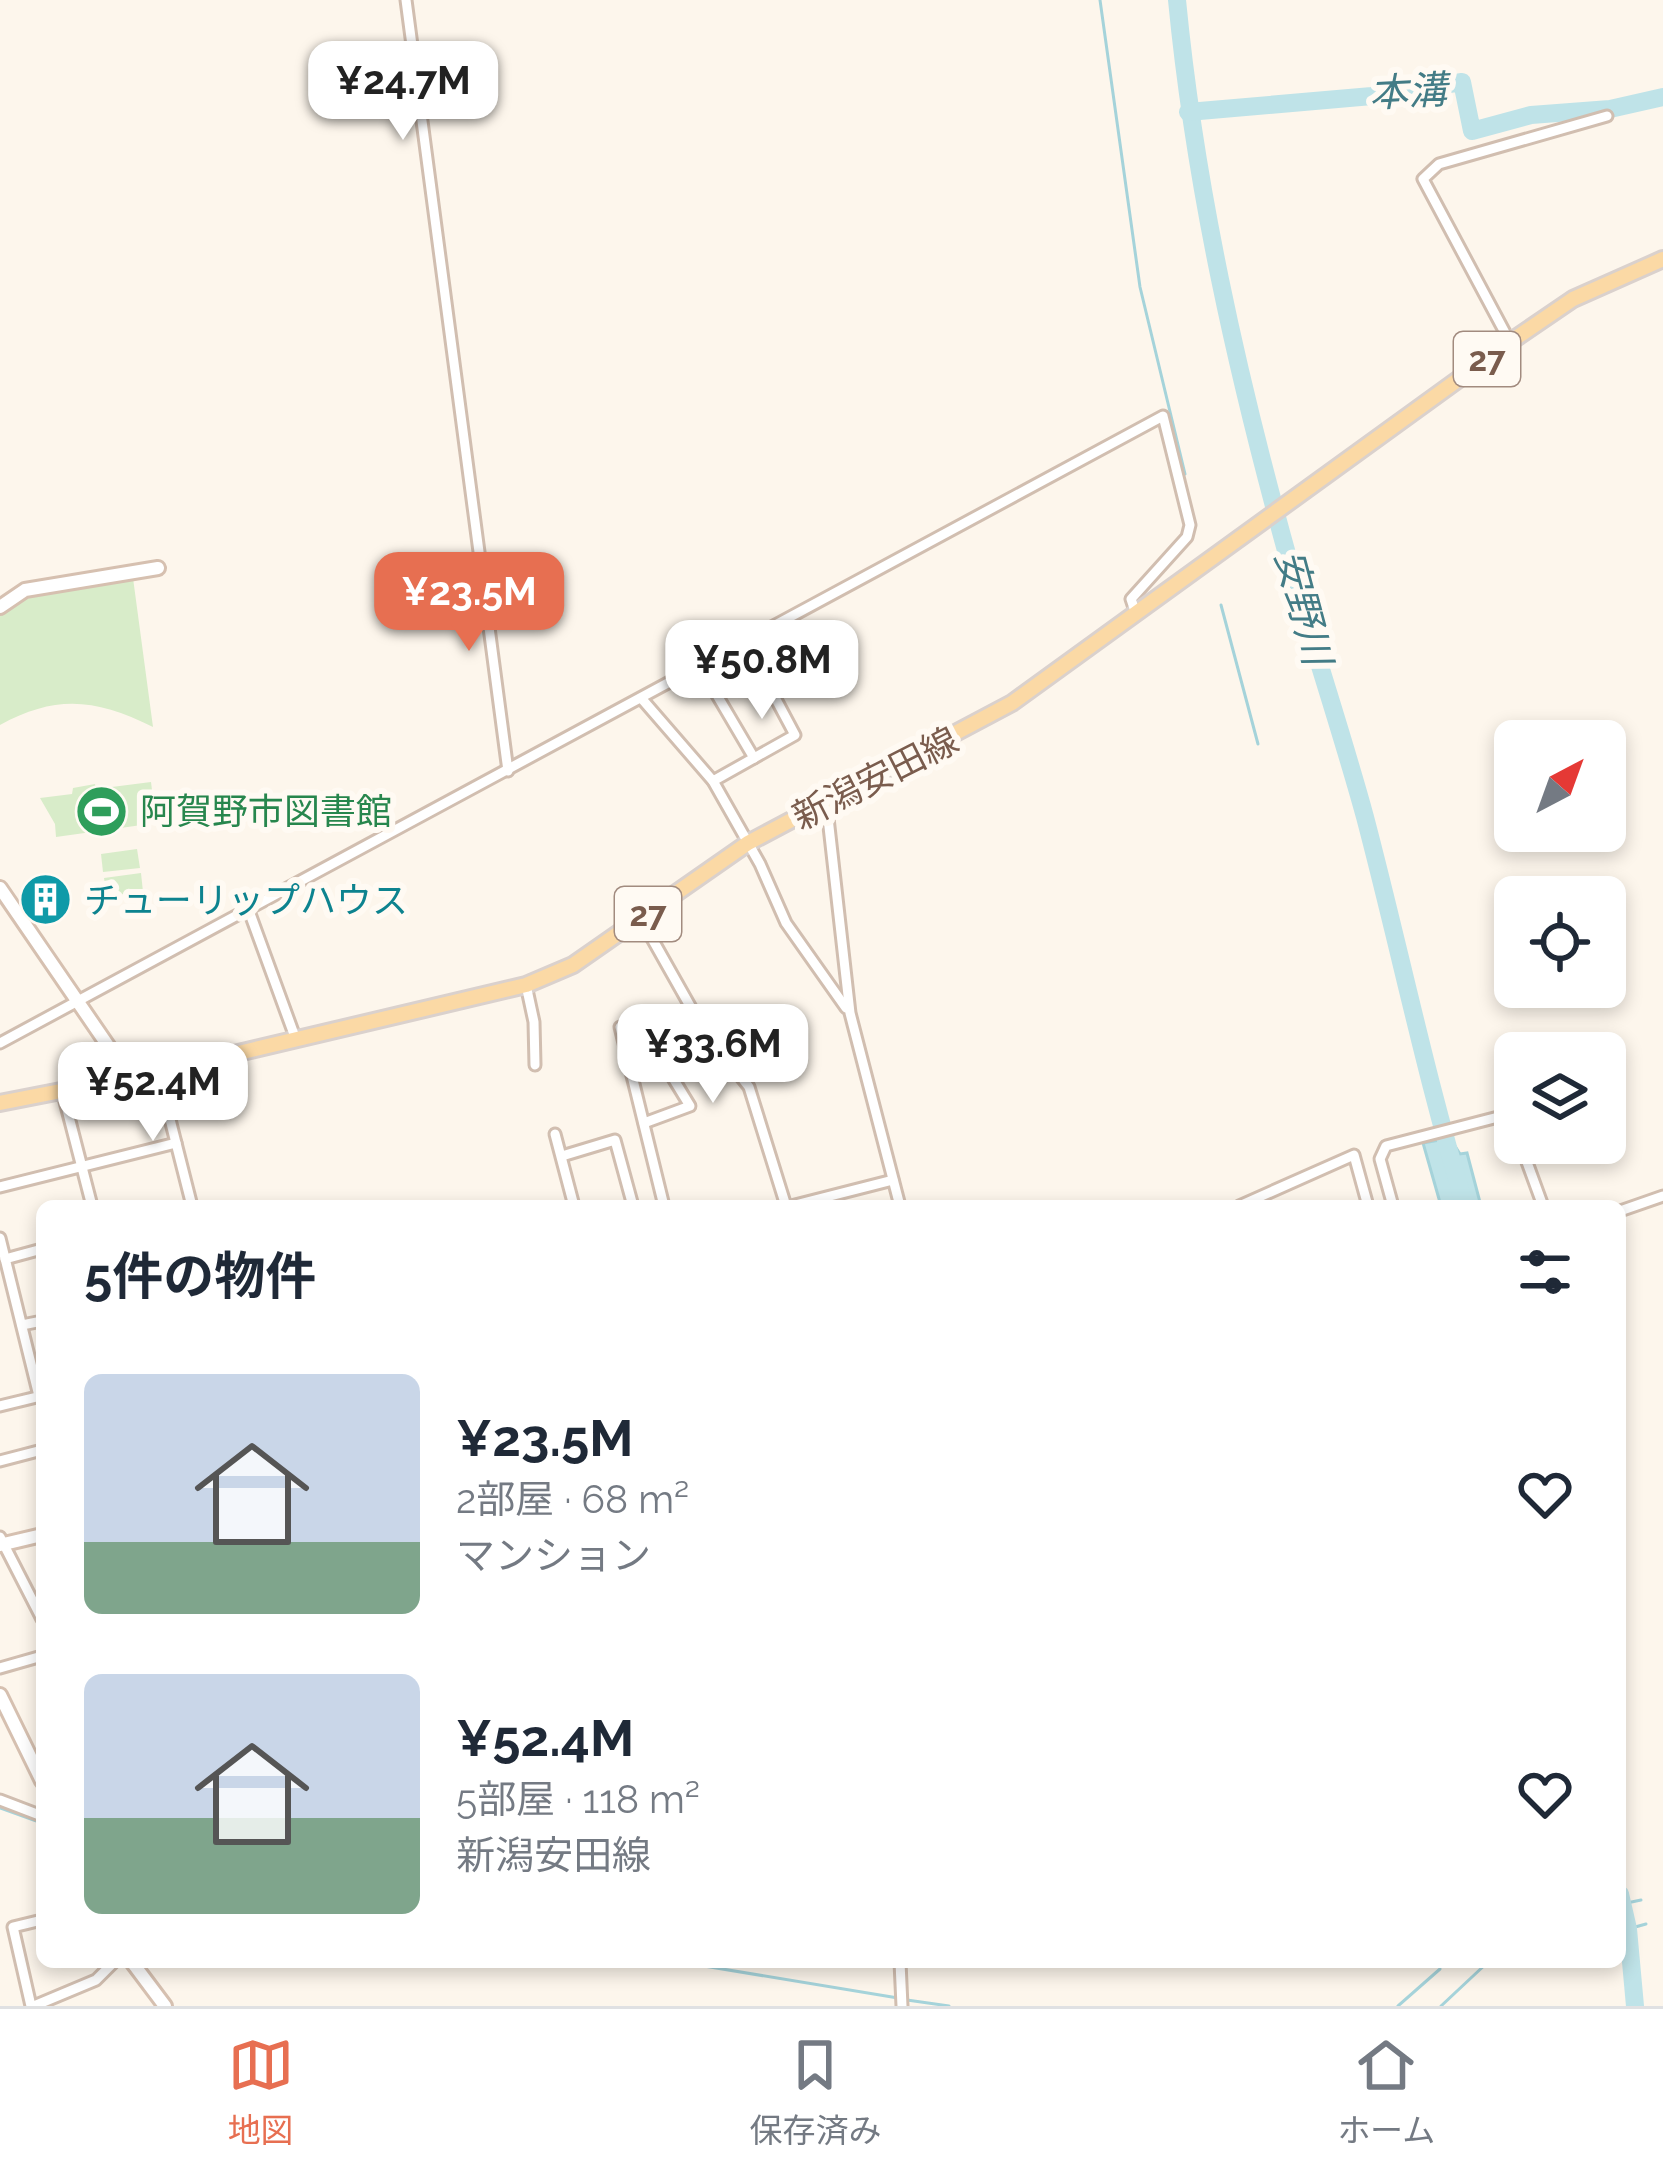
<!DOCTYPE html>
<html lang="ja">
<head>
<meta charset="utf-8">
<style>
	:root { --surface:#fff; --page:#f6f6f7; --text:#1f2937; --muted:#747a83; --line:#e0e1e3; --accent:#e76f51 }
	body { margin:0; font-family:Raleway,"Noto Sans JP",sans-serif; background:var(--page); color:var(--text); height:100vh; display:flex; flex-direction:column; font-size:45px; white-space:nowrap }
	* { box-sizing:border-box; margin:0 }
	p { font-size:39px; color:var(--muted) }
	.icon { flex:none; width:66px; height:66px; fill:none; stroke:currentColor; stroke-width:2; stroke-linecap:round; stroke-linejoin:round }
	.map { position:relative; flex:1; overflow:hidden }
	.side { position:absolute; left:36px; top:1200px; width:1590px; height:768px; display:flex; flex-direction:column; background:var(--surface); border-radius:18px; box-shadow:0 6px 18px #0003 }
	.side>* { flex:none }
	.needle { width:78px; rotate:41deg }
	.controls { position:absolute; left:1494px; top:720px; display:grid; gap:24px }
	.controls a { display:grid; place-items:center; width:132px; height:132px; border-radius:18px; background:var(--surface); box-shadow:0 6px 18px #0003; font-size:60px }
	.price { position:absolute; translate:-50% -102px; padding:0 27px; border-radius:24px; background:#fff; color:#222; font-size:39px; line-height:78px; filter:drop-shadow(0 3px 6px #0008) }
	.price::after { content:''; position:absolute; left:50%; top:72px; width:36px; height:27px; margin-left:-18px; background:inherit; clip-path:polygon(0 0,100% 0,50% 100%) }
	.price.active { background:var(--accent); color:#fff }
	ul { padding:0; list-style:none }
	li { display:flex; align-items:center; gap:36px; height:300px; padding:0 48px }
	li span { display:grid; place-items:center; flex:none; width:336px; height:240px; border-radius:18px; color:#555 }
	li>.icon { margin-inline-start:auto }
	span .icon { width:144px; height:144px; fill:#fffc; stroke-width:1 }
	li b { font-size:51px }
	h2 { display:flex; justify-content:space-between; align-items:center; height:144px; padding:0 48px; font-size:51px }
	.tab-bar { display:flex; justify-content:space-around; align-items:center; height:168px; border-top:3px solid var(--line); background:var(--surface); font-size:33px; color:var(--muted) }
	.tab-bar a { display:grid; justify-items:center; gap:6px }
	.tab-bar .active { color:var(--accent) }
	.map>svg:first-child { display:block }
</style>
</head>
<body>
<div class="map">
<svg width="1663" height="2006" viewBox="0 0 1663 2006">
	<rect width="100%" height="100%" fill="#fdf6ec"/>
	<g fill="#d8ecc9">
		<path d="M133 578 153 727C96 699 57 694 0 725V613L29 593Z"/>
		<path d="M151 782 156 823 56 837 55 824 40 798 72 794 73 788 95 784 96 789Z"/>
		<path d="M137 849 140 868 103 872 101 854Z"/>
		<path d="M141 873 143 892 107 896 104 878Z"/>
	</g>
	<path fill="#bfe3e8" stroke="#a5d3da" stroke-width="3" d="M1445 1139 1453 1143 1460 1154 1467 1153 1481 1206H1441L1423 1143Z"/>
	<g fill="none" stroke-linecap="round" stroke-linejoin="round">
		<g stroke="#a5d3da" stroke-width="3">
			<path d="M1100 0 1140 287 1185 474"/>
			<path d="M1221 605 1258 744"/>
			<path d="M0 1808 42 1823"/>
			<path d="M1622 1904 1641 1900"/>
			<path d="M1620 1919 1626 1918"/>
			<path d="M1628 1929 1646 1924"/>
			<path d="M680 1962 898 1998"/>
			<path d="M907 2000 949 2006"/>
			<path d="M1398 2006 1440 1969"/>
			<path d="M1441 2006 1488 1962"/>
		</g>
		<g stroke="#bfe3e8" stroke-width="18">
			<path d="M1177 0C1195 187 1237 373 1287 554 1311 642 1341 729 1365 817 1399 946 1426 1078 1465 1206"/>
			<path d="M1188 112 1372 96 1462 82 1472 131 1531 115 1610 109 1663 97"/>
			<path d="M1620 1894 1628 1929 1635 2006"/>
		</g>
		<defs>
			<g id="street">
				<path d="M406 0 508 771"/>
				<path d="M1510 342 1423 179 1439 164 1607 116"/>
				<path d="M701 668 754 758"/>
				<path d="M642 699 713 781 760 864 786 923 846 1008"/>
				<path d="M713 781 795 735 746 643"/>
				<path d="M826 800 850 1013 900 1206"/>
				<path d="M249 911 295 1037"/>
				<path d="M641 919 703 1029 749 1087 786 1206"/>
				<path d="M526 985 534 1022 535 1065"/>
				<path d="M620 1027 664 1206"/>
				<path d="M0 1043 1163 416 1190 525 1187 537 1131 599 1136 614"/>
				<path d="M158 1072 192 1206"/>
				<path d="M62 1090 92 1206"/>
				<path d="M644 1123 690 1106 665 1065 666 1056 703 1029"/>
				<path d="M555 1134 574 1206"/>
				<path d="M1520 1143 1543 1206"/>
				<path d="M562 1156 615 1140 633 1206"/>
				<path d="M0 1187 176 1143"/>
				<path d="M791 1206 893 1180"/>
				<path d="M1239 1206 1354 1155 1368 1206"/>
				<path d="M1393 1206 1380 1159 1386 1146 1502 1116 1512 1119 1515 1127"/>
				<path d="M1620 1211 1663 1196"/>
				<path d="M0 1238 39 1396"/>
				<path d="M5 1259 42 1249"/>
				<path d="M22 1325 42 1321"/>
				<path d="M0 1406 41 1396"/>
				<path d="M0 1461 42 1450"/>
				<path d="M0 1537 42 1619"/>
				<path d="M0 1668 42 1656"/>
				<path d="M0 1800 42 1816"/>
				<path d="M900 1962 902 2006"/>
				<path d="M31 2006 13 1927 42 1920"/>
				<path d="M34 2006 96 1980 114 1962"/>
			</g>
			<g id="secondary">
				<path d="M0 607 25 590 158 568"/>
				<path d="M0 888 128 1075"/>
				<path d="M0 1545 42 1535"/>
				<path d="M0 1695 42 1781"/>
				<path d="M132 1962 165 2006"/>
			</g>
			<path id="primary" d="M0 1103 158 1072 526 985 573 965 748 843 1012 703 1510 342 1573 299 1663 259"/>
		</defs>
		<use href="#street" stroke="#d1beb0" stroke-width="15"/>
		<use href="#secondary" stroke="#d6c0b0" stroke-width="18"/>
		<use href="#primary" stroke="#dad1cd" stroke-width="20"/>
		<use href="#street" stroke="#fff" stroke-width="9"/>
		<use href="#secondary" stroke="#fff" stroke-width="12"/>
		<use href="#primary" stroke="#fbd9a5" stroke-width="14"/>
	</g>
	<defs>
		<symbol id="stadium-disc" viewBox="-11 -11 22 22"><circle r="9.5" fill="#2e9e5b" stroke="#fffaf3"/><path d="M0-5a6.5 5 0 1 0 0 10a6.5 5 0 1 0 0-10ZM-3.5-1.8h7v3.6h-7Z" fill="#fff"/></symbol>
		<symbol id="building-disc" viewBox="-11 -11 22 22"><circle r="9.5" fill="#0f9aa8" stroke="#fffaf3"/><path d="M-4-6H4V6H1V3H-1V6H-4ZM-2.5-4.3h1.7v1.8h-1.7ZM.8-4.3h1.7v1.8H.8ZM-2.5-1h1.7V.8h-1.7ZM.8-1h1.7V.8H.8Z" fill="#fff"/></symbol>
	</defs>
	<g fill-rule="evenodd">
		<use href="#stadium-disc" x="72" y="782" width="59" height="59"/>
		<use href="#building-disc" x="16" y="870" width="59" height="59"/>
	</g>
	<g text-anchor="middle" stroke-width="12" stroke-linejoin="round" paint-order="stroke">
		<g fill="#fffaf3" stroke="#a28b7f" stroke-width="3">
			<rect x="1454" y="332" width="66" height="54" rx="9"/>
			<rect x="615" y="887" width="66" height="54" rx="9"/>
		</g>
		<g font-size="33" font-weight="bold" fill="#7a5c4d">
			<text x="1487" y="371">27</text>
			<text x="648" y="926">27</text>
		</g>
		<g font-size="36" fill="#7a5c4d" stroke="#fffaf3">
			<text transform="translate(875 778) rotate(-27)" y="13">新潟安田線</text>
		</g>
		<g font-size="36" fill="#27864d" stroke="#fffaf3" text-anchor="start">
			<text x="140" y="824">阿賀野市図書館</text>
		</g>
		<g font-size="36" fill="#0d838f" stroke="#fffaf3" text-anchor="start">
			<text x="84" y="913">チューリップハウス</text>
		</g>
		<g font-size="39" font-style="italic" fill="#437c86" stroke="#fffaf3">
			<text transform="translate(1408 91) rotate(-3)" y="14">本溝</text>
			<text transform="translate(1304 607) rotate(75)" y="14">安野川</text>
		</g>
	</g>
</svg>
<div class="controls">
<a><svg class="needle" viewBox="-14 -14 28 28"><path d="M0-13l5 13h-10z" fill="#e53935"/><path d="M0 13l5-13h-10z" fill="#747a83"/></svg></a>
<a><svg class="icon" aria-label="locate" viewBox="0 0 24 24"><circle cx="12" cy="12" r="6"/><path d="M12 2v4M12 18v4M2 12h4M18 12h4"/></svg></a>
<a><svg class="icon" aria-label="layers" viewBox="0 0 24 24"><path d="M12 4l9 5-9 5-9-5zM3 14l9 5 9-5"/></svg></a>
</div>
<b class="price" style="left:403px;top:143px">¥24.7M</b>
<b class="price active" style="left:469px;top:654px">¥23.5M</b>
<b class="price" style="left:762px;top:722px">¥50.8M</b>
<b class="price" style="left:713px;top:1106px">¥33.6M</b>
<b class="price" style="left:153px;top:1144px">¥52.4M</b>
<section class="side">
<h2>5件の物件<svg class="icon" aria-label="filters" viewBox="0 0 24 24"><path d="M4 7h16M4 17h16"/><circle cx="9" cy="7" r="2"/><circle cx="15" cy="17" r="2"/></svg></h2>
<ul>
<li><span style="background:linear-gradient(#c9d6e8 70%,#7fa58c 0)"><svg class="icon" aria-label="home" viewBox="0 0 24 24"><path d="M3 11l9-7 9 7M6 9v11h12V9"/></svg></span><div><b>¥23.5M</b><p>2部屋 · 68 m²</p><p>マンション</p></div><svg class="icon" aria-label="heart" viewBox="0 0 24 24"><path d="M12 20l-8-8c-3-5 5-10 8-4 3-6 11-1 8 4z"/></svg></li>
<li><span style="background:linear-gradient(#c9d6e8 60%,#7fa58c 0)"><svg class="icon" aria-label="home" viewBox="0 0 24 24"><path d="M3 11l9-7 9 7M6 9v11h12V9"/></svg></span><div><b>¥52.4M</b><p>5部屋 · 118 m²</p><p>新潟安田線</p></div><svg class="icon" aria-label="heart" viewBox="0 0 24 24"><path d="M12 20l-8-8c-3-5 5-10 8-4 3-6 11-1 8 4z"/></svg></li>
</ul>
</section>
</div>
<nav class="tab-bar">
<a class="active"><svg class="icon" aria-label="map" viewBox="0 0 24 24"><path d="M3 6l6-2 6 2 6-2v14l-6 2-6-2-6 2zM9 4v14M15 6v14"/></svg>地図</a>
<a><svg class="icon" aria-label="saved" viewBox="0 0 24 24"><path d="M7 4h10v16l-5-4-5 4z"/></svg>保存済み</a>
<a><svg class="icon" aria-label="home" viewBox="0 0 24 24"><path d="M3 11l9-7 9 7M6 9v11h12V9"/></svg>ホーム</a>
</nav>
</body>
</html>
